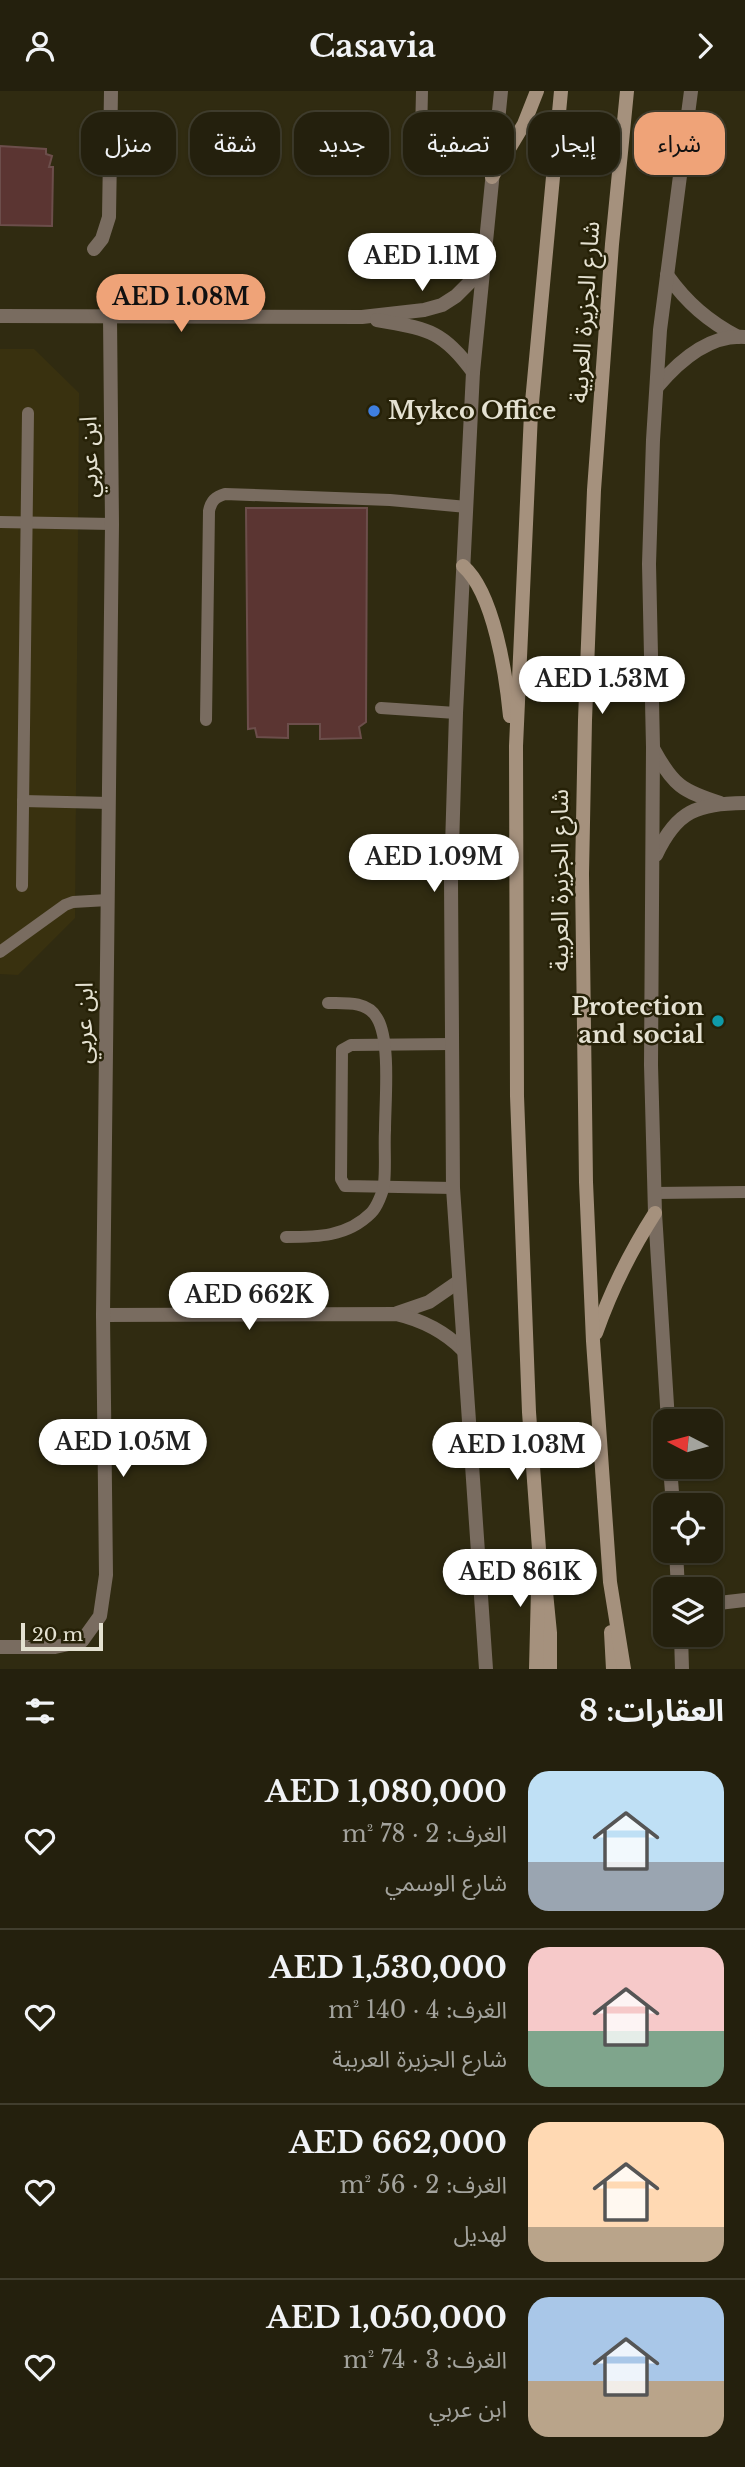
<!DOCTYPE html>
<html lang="ar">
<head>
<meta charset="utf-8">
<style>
	:root { --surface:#24200d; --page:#302d1b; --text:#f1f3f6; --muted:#a3a39d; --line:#413e2e; --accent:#efa378 }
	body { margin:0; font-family:"Libre Baskerville","Noto Sans Arabic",serif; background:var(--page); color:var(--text); direction:rtl; height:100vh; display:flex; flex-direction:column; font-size:26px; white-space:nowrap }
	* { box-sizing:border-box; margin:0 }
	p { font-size:23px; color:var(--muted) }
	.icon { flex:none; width:38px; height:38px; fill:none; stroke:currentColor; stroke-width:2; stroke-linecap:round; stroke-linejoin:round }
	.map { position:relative; height:1578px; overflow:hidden; direction:ltr }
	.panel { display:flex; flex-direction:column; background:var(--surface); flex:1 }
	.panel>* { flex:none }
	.banner { position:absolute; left:21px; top:21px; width:704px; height:63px; direction:rtl; display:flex; gap:14px }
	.needle { width:46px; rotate:276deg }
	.tools { position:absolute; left:653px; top:1318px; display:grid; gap:14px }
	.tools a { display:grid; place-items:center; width:70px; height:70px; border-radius:14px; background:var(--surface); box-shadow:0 2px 5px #0004,0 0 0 2px var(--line); font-size:35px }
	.scale { position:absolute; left:21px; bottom:18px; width:82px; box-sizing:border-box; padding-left:7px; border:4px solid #e4e1d1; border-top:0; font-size:19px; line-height:24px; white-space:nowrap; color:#e4e1d1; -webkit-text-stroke:5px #262107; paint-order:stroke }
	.price { position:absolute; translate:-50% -60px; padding:0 16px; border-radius:24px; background:#fff; color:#222; font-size:23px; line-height:46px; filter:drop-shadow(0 2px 4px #0008) }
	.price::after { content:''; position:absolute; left:50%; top:42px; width:21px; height:16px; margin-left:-10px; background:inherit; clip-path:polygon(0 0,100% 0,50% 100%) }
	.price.active { background:var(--accent); color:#111 }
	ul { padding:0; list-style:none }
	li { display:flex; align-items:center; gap:21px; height:175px; padding:0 21px }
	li+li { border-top:2px solid var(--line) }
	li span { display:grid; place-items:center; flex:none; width:196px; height:140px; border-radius:21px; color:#555 }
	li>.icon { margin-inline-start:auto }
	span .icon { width:84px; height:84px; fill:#fffc; stroke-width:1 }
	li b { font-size:30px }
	h2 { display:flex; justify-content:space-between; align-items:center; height:84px; padding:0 21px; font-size:30px }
	.pill { padding:0 24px; border-radius:21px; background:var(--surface); box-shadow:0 2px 5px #0004,0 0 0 2px var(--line); font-size:24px; line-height:63px }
	.pill.active { background:var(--accent); color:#111 }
	header { display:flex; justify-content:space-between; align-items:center; height:91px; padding:0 21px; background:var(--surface); font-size:32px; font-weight:700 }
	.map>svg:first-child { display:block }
</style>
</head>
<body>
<header><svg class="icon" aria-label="forward" viewBox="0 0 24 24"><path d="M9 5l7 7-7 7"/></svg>Casavia<svg class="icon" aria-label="person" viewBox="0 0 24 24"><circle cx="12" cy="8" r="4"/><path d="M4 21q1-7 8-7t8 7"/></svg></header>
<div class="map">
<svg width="745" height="1578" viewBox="0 0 745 1578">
	<rect width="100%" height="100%" fill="#302b11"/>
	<path fill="#39310f" d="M0 258H34L79 302 75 827 18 884 0 883Z"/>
	<g fill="#5b3532" stroke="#6c4e4b" stroke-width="2">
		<path d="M0 55 46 58V63L52 65 49 76H53L52 135 0 134Z"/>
		<path d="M246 417H367L366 631 359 636 361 647 320 648V633H288V647L257 646 255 637 248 638Z"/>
	</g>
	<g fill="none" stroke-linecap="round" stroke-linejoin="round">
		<g stroke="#796c60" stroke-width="12">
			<path d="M421 45 422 0"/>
			<path d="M0 431 112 433"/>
			<path d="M381 617 456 622"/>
			<path d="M206 629 209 420C211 410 215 406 225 403L390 409 467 416"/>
			<path d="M23 710 109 712"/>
			<path d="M22 795 28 322"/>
			<path d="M0 861 65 814 73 811 108 809"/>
			<path d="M452 953 351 954 342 959 341 1088 345 1095 453 1097"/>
			<path d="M654 1102 745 1101"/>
			<path d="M286 1146C317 1146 347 1146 371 1122 377 1116 383 1101 384 1093 386 1075 384 1057 385 1039 385 1011 391 950 377 927 368 910 345 912 328 912"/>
		</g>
		<g stroke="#796c60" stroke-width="14">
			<path d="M94 158 102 148 109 126 111 0"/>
			<path d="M667 184C687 212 708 230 738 246"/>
			<path d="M0 225 362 226 424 219 442 214 456 205 484 177"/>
			<path d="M377 229C426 238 442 238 473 281"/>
			<path d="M657 296C679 270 709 243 745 246"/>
			<path d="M654 659C673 694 682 700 720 712"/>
			<path d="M656 764C677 719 697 713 745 712"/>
			<path d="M397 1222 429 1211 458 1191"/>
			<path d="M103 1224 396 1223C422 1229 444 1240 463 1259"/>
			<path d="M668 1330 655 1122 651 974 653 656 649 473 653 349 660 239 691 0"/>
			<path d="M670 1376 673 1414"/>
			<path d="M676 1460 678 1498"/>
			<path d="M710 1513 745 1509"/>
			<path d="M681 1544 682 1578"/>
			<path d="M0 1556H55L82 1550 100 1525 106 1484 103 1224 112 433 110 226"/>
			<path d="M486 1578 453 1097 451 790 456 622 473 281 501 0"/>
		</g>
		<g stroke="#a5917d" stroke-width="14">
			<path d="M492 86 524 33 537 0"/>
			<path d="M463 475C494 502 506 584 510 625"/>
			<path d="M596 1242C611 1199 630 1161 655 1122"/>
			<path d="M545 1491 550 1542V1578"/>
			<path d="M611 1541 613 1578"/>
			<path d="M536 1578 539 1458 529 1321 517 1005 516 655 531 322 561 0"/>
			<path d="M624 1578 610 1491 593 1250 586 1091 582 783 585 629 594 399 612 153 627 0"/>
		</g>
	</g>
	<circle fill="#3f7fe0" stroke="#262107" stroke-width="2.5" cx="374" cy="320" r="7"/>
	<circle fill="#0f9aa8" stroke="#262107" stroke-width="2.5" cx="718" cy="930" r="7"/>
	<g text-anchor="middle" stroke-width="5" stroke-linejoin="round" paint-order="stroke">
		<g font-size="24" fill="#e4e1d1" stroke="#262107">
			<text transform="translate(585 221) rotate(-86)" y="8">شارع الجزيرة العربية</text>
			<text transform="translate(89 366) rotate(-91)" y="8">ابن عربي</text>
			<text transform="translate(560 789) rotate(-90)" y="8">شارع الجزيرة العربية</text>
			<text transform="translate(84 932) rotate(-89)" y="8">ابن عربي</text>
		</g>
		<g font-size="24" font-weight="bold" fill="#e4e1d1" stroke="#262107" text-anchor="start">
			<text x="388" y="328">Mykco Office</text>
			<text x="704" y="924" text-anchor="end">Protection<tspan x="704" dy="28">and social</tspan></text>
		</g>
	</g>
</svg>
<div class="tools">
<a><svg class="needle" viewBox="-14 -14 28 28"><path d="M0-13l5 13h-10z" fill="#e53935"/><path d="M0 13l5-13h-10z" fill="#a3a39d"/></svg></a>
<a><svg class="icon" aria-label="locate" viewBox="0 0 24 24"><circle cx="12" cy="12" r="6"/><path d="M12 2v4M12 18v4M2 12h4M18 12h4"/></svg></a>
<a><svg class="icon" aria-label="layers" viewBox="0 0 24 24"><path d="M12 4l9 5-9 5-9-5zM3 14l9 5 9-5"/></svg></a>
</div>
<div class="scale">20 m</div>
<b class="price" style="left:422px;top:202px">AED 1.1M</b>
<b class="price active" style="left:181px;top:243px">AED 1.08M</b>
<b class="price" style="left:602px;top:625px">AED 1.53M</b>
<b class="price" style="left:434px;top:803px">AED 1.09M</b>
<b class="price" style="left:249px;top:1241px">AED 662K</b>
<b class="price" style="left:123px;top:1388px">AED 1.05M</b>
<b class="price" style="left:517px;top:1391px">AED 1.03M</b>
<b class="price" style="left:520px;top:1518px">AED 861K</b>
<div class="banner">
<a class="pill active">شراء</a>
<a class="pill">إيجار</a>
<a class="pill">تصفية</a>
<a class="pill">جديد</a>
<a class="pill">شقة</a>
<a class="pill">منزل</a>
</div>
</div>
<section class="panel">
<h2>العقارات: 8<svg class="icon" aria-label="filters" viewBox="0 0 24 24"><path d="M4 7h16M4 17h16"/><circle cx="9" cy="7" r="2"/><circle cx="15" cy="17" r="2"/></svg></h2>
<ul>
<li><span style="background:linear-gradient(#bfe0f5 65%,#9aa5b1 0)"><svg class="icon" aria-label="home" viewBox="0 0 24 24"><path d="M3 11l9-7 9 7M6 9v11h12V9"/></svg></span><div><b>AED 1,080,000</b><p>الغرف: 2 · 78 m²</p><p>شارع الوسمي</p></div><svg class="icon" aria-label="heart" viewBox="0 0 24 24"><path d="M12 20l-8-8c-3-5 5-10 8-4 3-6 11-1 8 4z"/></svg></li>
<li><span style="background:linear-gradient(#f6c9c9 60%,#7fa58c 0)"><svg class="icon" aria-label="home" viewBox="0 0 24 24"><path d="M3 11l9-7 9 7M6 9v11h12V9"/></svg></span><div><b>AED 1,530,000</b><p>الغرف: 4 · 140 m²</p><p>شارع الجزيرة العربية</p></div><svg class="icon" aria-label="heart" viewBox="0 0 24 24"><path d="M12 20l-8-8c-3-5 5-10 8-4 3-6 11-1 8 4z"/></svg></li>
<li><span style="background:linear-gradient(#ffd9b3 75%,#b9a48a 0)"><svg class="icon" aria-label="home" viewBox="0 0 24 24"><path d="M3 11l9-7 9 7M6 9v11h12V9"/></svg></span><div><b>AED 662,000</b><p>الغرف: 2 · 56 m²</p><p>لهديل</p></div><svg class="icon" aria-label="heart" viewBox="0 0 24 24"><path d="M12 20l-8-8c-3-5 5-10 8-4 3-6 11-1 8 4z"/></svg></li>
<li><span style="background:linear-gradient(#a9c7e8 60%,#b9a48a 0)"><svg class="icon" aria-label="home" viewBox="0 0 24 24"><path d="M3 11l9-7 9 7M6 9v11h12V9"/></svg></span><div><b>AED 1,050,000</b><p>الغرف: 3 · 74 m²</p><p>ابن عربي</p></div><svg class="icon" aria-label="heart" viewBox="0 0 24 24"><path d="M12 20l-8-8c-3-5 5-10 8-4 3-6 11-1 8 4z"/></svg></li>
</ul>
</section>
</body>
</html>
